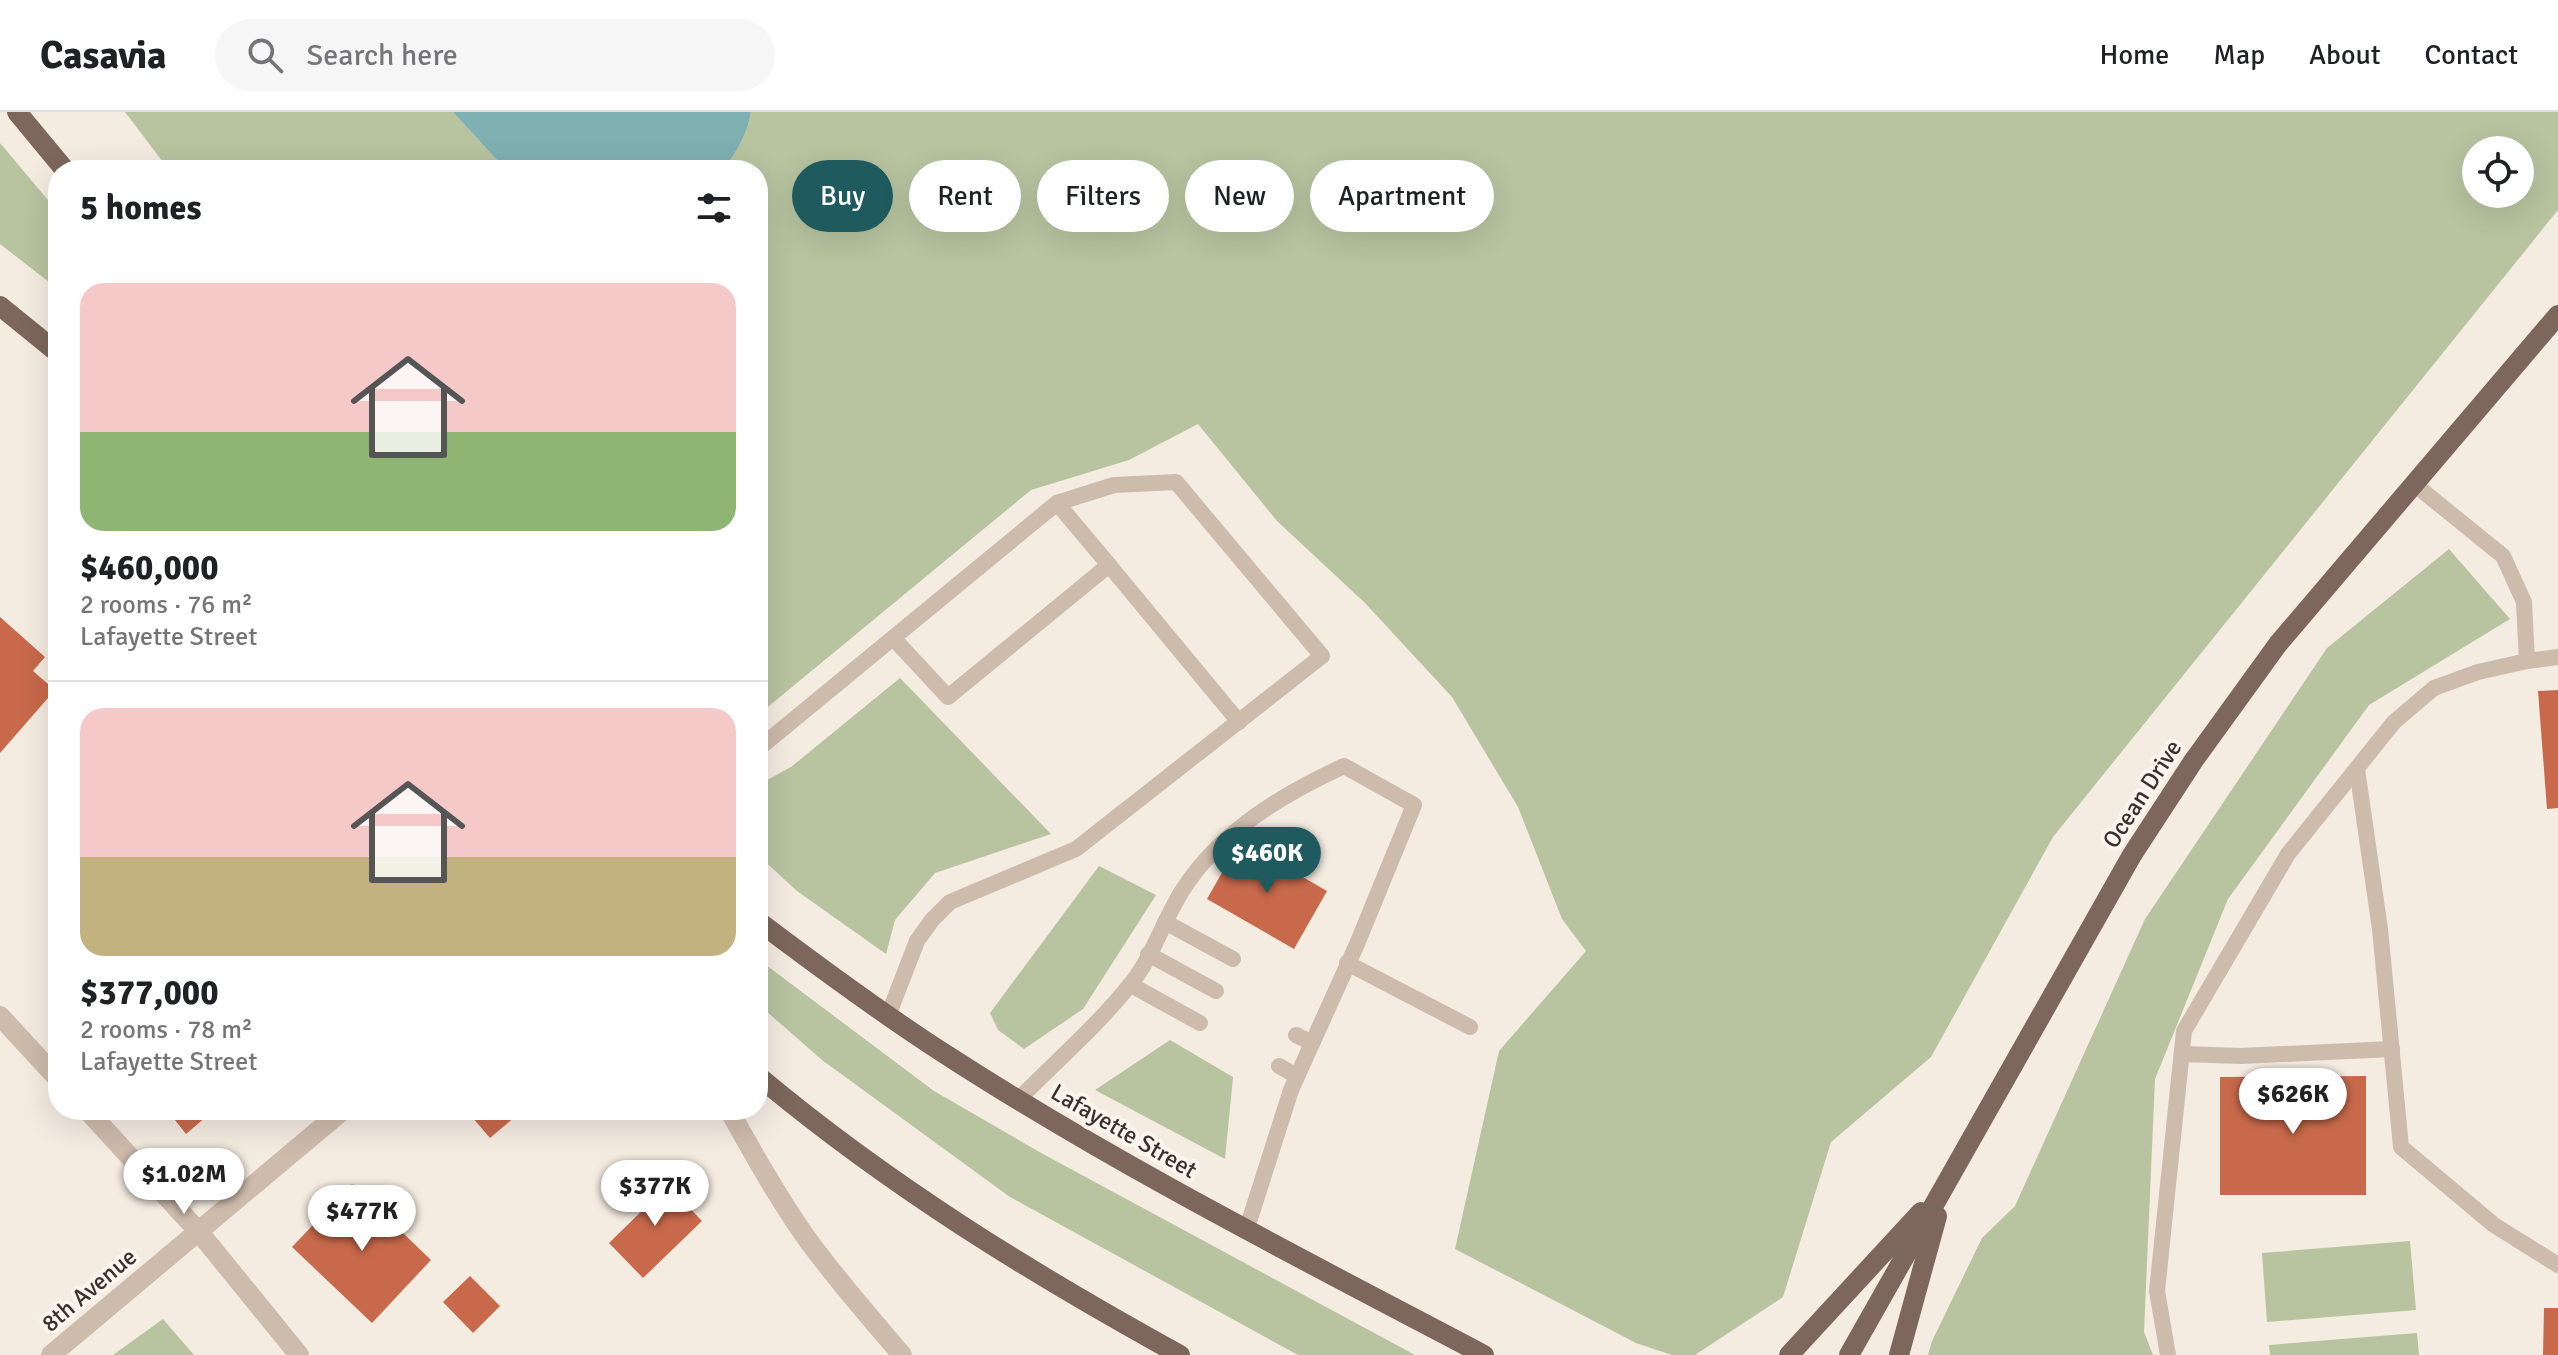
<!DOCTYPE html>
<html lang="en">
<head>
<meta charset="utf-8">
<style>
	:root { --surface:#fff; --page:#f6f6f6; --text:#202124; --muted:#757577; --line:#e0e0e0; --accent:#1f5a5e }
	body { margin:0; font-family:Signika,sans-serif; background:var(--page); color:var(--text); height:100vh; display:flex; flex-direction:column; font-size:30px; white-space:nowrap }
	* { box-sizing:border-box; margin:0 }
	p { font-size:26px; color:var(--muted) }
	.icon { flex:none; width:44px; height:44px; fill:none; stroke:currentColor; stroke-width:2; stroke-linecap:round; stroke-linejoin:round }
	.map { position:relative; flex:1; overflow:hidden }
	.drawer { position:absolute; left:48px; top:48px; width:720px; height:960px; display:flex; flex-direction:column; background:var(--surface); border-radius:32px; box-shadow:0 8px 32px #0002 }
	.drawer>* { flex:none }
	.banner { position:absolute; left:792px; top:48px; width:760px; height:72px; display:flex; gap:16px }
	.fabs { position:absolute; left:2462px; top:24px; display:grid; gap:16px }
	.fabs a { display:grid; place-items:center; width:72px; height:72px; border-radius:50%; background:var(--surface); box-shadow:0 8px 32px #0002; font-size:40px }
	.price { position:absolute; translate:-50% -68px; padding:0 18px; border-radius:28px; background:#fff; color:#222; font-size:26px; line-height:52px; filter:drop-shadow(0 2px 4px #0008) }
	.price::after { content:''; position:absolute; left:50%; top:48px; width:24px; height:18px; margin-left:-12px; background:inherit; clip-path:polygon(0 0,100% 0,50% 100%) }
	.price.selected { background:var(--accent); color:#fff }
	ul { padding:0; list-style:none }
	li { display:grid; align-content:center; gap:16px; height:424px; padding:0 32px }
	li+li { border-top:2px solid var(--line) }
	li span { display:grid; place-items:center; height:248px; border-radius:24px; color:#555 }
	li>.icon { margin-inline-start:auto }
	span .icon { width:144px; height:144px; fill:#fffc; stroke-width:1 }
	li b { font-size:34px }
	h2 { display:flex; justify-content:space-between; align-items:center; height:96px; padding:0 32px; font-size:34px }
	.tag { padding:0 28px; border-radius:36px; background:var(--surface); box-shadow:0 8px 32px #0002; font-size:28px; line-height:72px }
	.tag.selected { background:var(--accent); color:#fff }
	header { display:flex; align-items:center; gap:48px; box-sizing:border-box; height:112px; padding:0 40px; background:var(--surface); border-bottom:2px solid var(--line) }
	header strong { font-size:38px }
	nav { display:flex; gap:44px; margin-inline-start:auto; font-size:28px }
	.search { width:560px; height:72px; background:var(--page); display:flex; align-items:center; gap:20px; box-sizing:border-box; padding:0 28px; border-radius:44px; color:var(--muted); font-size:30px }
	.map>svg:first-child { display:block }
</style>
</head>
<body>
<header>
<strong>Casavia</strong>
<div class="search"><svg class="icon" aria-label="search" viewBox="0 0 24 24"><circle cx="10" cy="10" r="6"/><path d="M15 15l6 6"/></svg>Search here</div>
<nav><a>Home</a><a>Map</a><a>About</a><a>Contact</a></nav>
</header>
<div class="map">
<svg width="2558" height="1243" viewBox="0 0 2558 1243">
	<rect width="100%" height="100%" fill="#f4ebe1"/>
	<g fill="#b8c4a0" fill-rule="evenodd">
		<path d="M125 0H453L506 58H169Z"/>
		<path d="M751 0H2558V98L2053 725 1931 945 1831 1030 1783 1185 1695 1243H1672L1636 1231 1455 1137 1499 939 1586 839 1562 807 1518 695 1452 585 1365 491 1277 409 1198 312 1129 348 1031 378 758 603V58H722C736 43 748 20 751 0ZM2476 38H2520V82H2476Z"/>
		<path d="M0 31 58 100V177L0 132Z"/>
		<path d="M2449 437 2510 507 2369 593 2228 787 2155 967 2144 1220 2153 1243H1928L1932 1229 1982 1126 2015 1094 2145 807 2327 536Z"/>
		<path d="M900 566 1051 722 935 761 895 808 886 842 797 779 758 743V673L791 655Z"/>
		<path d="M1099 754 1156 783 1083 897 1024 937 998 918 990 901Z"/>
		<path d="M758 847 934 979 1043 1042 1415 1243H1298L1010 1085 822 948 758 892Z"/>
		<path d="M1170 928 1233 965 1225 1047 1095 978Z"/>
		<path d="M2410 1129 2416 1198 2267 1210 2262 1141Z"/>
		<path d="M163 1207 194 1243H113Z"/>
		<path d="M2417 1221 2419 1243H2270L2269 1233Z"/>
	</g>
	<path fill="#7fb0b2" d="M453 0H751C748 20 736 43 722 58H506Z"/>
	<g fill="#c8694b">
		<path d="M0 505 45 545 33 559 55 578 0 641Z"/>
		<path d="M2558 578V696L2547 697 2538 579Z"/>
		<path d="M1240 729 1327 779 1294 837 1207 787Z"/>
		<path d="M2366 964V1083H2220V965Z"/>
		<path d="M167 998H214L186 1022Z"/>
		<path d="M466 998H523L490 1026Z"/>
		<path d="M656 1061 702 1109 643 1166 609 1131 654 1087 642 1074Z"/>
		<path d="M352 1072 431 1148 372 1211 292 1135Z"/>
		<path d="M470 1164 500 1194 473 1221 443 1190Z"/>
		<path d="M2544 1196H2558V1243H2543Z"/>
	</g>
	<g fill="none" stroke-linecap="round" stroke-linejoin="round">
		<g stroke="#cdbbac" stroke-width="16">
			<path d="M1109 453 1239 610"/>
			<path d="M894 527 948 585 1109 453 1057 391"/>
			<path d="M2527 549 2558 545"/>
			<path d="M758 637 1057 391 1114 373 1176 370 1322 544 1076 737 950 790 932 808 917 829 888 904"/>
			<path d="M2357 657 2380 817 2401 1035 2494 1113 2558 1153"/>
			<path d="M1165 810 1233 847"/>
			<path d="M1148 842 1216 879"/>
			<path d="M1347 851 1470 915"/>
			<path d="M1131 873 1200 911"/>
			<path d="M1296 923 1312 931"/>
			<path d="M2182 942 2241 944 2392 937"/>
			<path d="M1279 954 1297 964"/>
			<path d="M1018 988C1055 950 1096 915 1129 874 1152 847 1163 809 1182 779 1219 720 1283 682 1344 654L1414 693 1357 832 1291 978 1247 1116"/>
			<path d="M2168 1243 2157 1179 2184 919 2288 742 2394 610 2434 576 2478 560 2527 549 2524 490 2503 444 2414 372"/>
		</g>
		<g stroke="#cdbbac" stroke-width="20">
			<path d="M0 904 58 967"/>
			<path d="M87 998 199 1120 299 1243"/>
			<path d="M729 998C753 1041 777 1084 805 1124 835 1166 869 1204 902 1243"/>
			<path d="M51 1243 343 998"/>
		</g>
		<g stroke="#7d675c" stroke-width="20">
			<path d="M17 0 65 58"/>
			<path d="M0 194 58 241"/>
			<path d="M758 809C819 855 881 901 945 942 1118 1054 1302 1147 1484 1243"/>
			<path d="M758 964C888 1073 1031 1161 1180 1243"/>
			<path d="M1789 1243 1921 1100"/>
			<path d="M1849 1243 2132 743 2194 648 2278 532 2558 203"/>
			<path d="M1899 1243 1937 1104"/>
		</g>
	</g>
	<g text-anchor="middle" stroke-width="8" stroke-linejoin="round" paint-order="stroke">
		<g font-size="24" fill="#3b302b" stroke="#fbf5ee">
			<text transform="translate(2142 682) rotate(-57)" y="8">Ocean Drive</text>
			<text transform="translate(1124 1019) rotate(30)" y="8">Lafayette Street</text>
			<text transform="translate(89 1178) rotate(-40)" y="8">8th Avenue</text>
		</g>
	</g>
</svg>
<div class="fabs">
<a><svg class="icon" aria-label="locate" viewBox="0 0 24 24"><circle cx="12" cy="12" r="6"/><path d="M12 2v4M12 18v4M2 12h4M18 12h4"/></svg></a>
</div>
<b class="price selected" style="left:1267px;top:783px">$460K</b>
<b class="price" style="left:2293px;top:1024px">$626K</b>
<b class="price" style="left:184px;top:1104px">$1.02M</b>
<b class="price" style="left:655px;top:1116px">$377K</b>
<b class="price" style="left:362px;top:1141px">$477K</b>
<div class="banner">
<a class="tag selected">Buy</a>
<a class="tag">Rent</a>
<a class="tag">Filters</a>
<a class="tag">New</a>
<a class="tag">Apartment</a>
</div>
<section class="drawer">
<h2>5 homes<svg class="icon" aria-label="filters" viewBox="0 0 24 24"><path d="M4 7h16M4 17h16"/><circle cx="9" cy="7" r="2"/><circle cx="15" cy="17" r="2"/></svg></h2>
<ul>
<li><span style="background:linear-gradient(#f6c9c9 60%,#8fb573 0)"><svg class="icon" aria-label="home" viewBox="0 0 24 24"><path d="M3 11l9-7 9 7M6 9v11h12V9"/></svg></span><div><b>$460,000</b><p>2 rooms · 76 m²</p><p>Lafayette Street</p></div></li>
<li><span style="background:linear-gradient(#f6c9c9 60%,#c2b280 0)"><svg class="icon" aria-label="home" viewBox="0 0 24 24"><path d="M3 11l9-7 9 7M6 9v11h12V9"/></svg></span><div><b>$377,000</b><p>2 rooms · 78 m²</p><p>Lafayette Street</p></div></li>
</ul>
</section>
</div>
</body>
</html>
